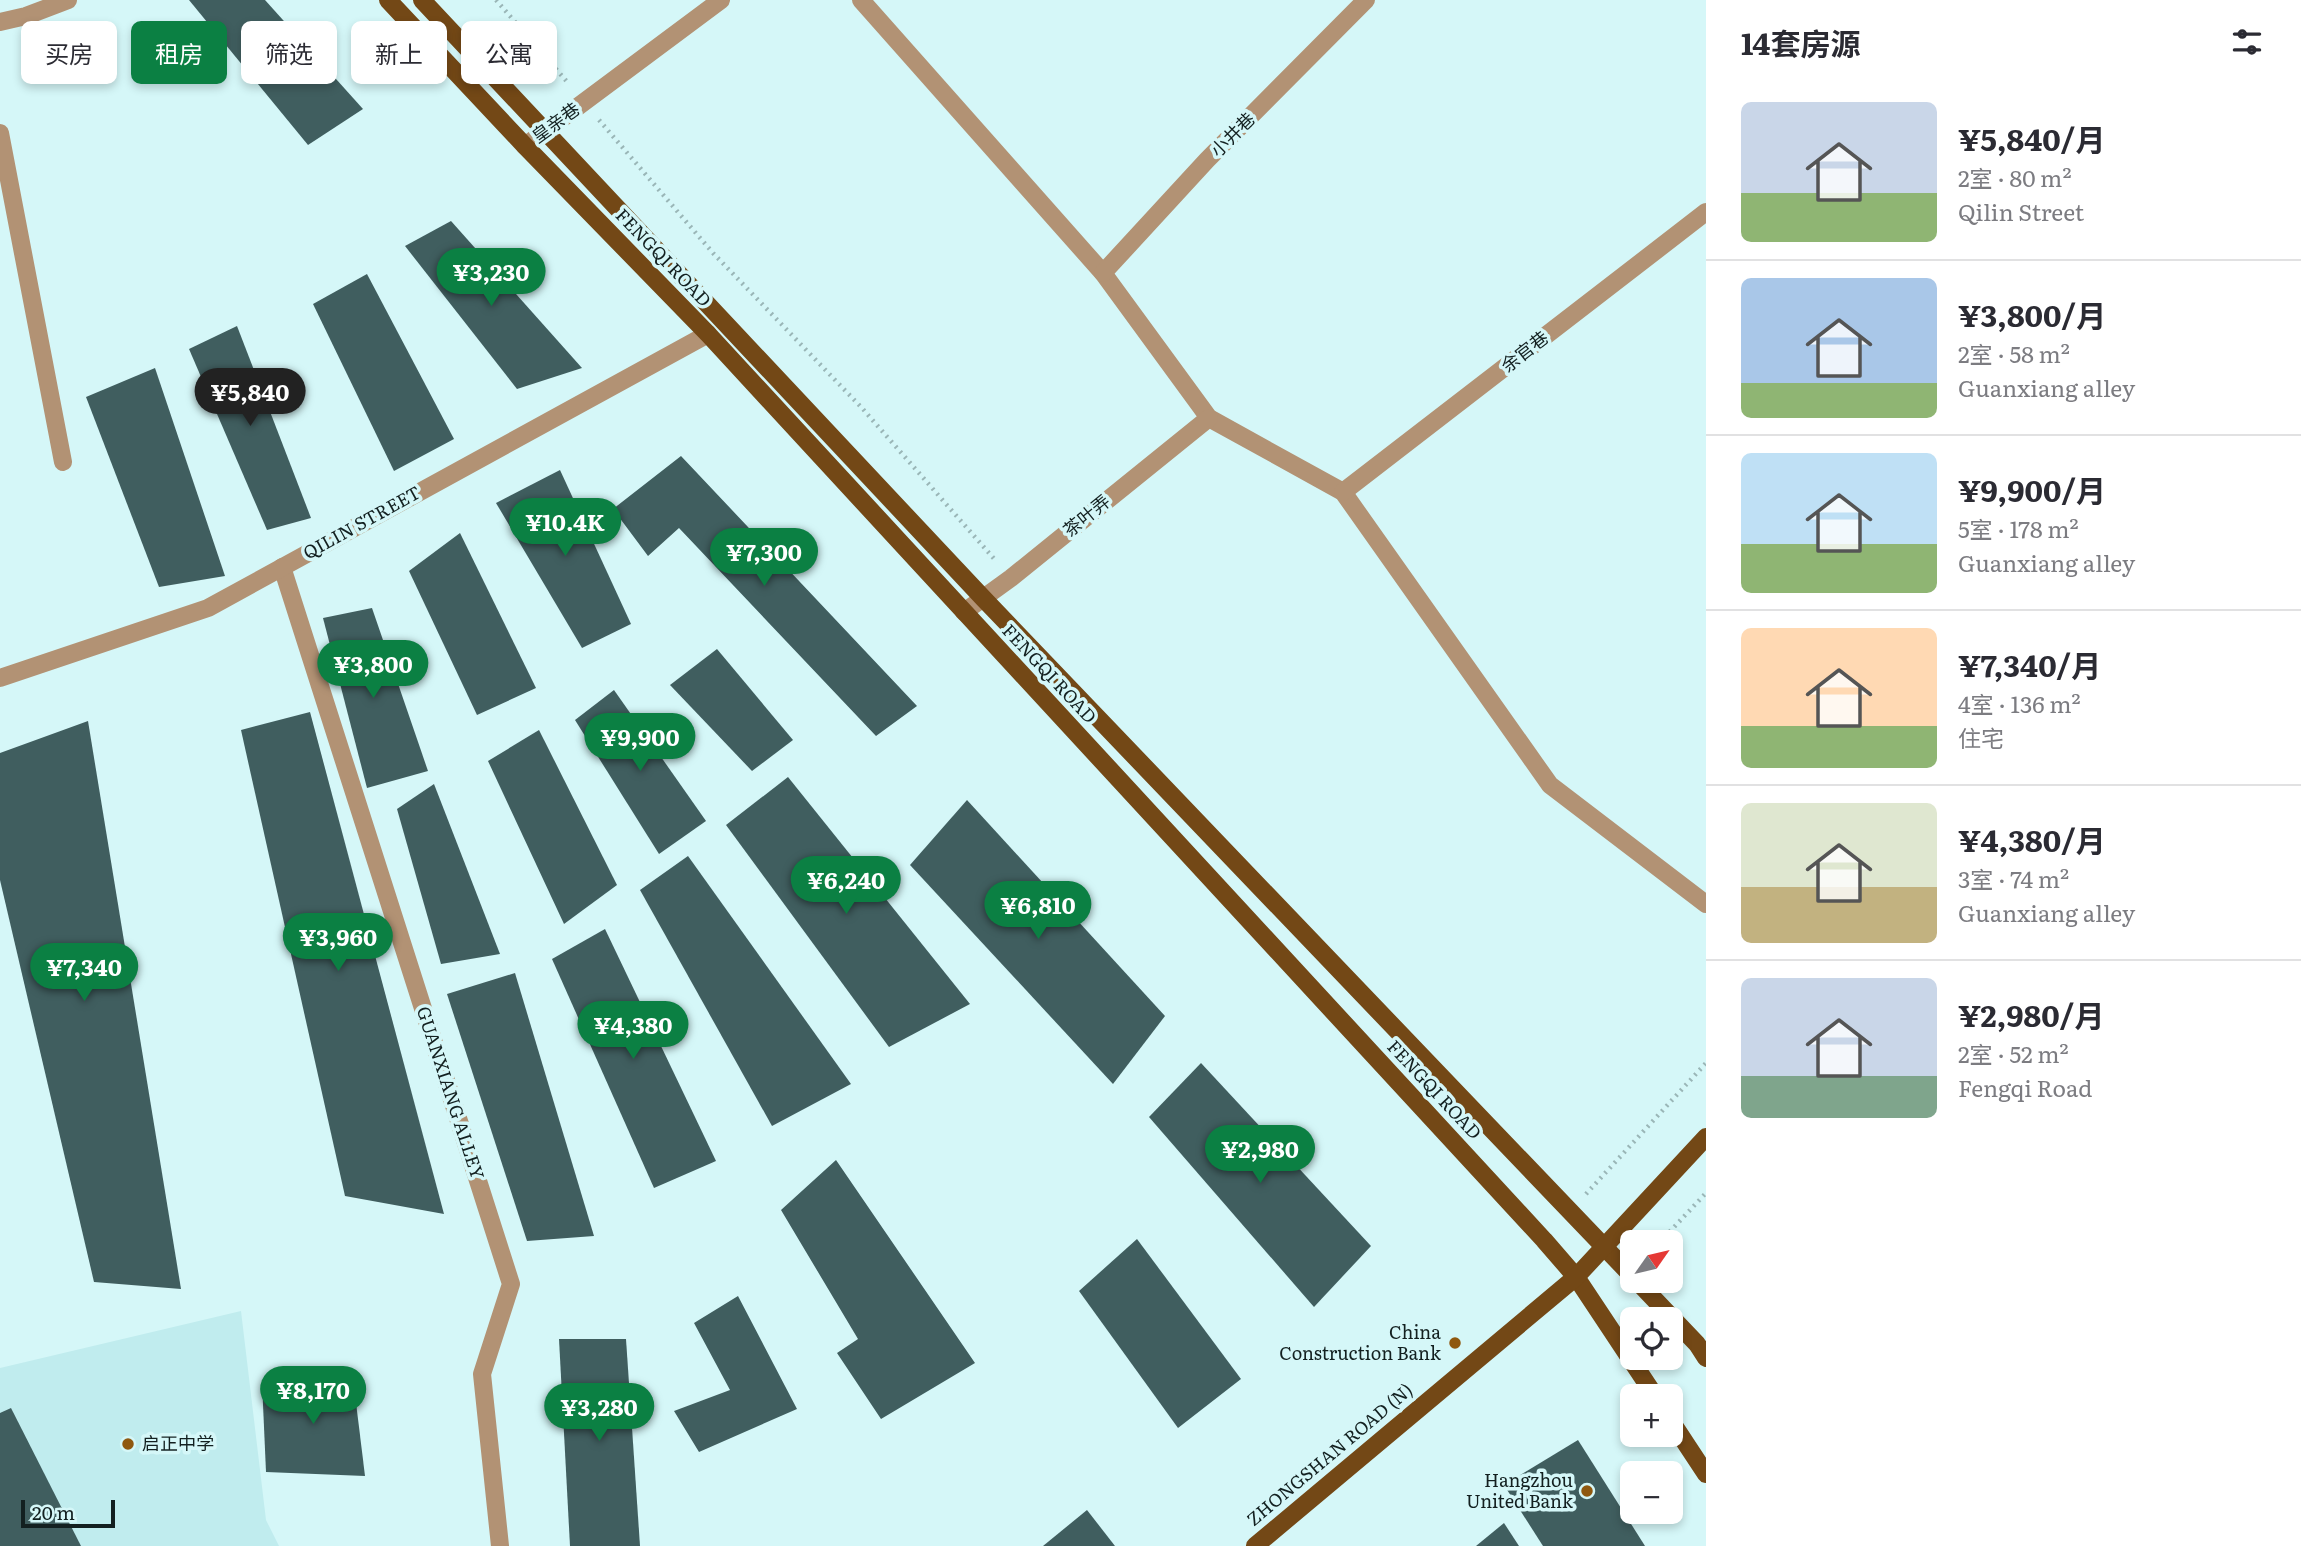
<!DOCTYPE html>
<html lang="zh">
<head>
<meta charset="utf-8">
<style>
	:root { --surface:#fff; --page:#f7f7f7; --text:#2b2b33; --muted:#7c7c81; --line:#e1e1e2; --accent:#0b8043 }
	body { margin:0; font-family:Literata,"Noto Sans SC",serif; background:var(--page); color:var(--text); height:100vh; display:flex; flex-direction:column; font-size:26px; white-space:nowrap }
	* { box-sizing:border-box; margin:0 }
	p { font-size:23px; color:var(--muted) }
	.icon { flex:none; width:38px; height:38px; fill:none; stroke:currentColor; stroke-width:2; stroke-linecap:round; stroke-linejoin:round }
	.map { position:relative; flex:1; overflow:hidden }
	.panel { display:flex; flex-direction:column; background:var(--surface); width:595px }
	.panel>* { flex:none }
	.top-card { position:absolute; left:21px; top:21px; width:665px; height:63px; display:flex; gap:14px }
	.needle { width:46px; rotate:56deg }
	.fabs { position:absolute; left:1620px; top:1230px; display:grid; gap:14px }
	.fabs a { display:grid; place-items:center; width:63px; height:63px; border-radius:10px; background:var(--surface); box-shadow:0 4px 10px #0003; font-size:35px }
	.scale { position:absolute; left:21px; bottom:18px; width:94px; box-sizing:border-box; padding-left:7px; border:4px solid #132020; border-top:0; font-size:19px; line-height:24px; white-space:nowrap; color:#132020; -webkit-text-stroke:5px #d5f7f8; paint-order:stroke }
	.price { position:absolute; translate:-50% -60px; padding:0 16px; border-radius:24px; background:var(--accent); color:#fff; font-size:23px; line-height:46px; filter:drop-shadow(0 2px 4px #0008) }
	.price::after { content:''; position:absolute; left:50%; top:42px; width:21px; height:16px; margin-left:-10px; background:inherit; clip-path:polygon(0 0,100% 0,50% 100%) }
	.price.on { background:#222; color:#fff }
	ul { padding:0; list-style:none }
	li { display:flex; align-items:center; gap:21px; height:175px; padding:0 35px }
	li+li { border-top:2px solid var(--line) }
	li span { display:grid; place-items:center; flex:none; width:196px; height:140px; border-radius:10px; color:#555 }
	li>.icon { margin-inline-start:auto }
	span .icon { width:84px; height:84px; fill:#fffc; stroke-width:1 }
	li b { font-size:30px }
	h2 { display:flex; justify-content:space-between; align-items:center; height:84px; padding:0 35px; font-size:30px }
	.tag { padding:0 24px; border-radius:10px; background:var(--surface); box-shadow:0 4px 10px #0003; font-size:24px; line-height:63px }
	.tag.on { background:var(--accent); color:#fff }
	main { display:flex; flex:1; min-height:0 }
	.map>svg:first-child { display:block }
</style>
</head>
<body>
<main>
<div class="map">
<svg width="1706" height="1546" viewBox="0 0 1706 1546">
	<rect width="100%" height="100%" fill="#d5f7f8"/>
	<path fill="#c0ecee" d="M241 1311 266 1520 279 1546H0V1368Z"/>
	<g fill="#405e5f">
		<path d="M189 0H265L363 109 308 145Z"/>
		<path d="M451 221 582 368 517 389 405 246Z"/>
		<path d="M367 274 454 439 394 471 313 304Z"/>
		<path d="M237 326 311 518 267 530 189 349Z"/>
		<path d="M155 368 225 576 159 587 86 397Z"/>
		<path d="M681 456 917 706 876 736 679 528 648 556 613 509Z"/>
		<path d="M560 470 631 624 582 648 496 503Z"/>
		<path d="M460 533 536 688 477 715 409 571Z"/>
		<path d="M372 608 428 771 367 788 323 618Z"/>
		<path d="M717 649 793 740 752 771 670 685Z"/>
		<path d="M614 690 706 821 659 854 575 720Z"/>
		<path d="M310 712 444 1214 345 1196 241 730Z"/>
		<path d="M88 721 181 1289 94 1282 0 880V753Z"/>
		<path d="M539 730 617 885 564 924 488 761Z"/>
		<path d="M788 777 970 1004 889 1047 726 825Z"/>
		<path d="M434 784 500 954 441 964 397 809Z"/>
		<path d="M967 800 1165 1016 1113 1084 910 865Z"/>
		<path d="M688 856 851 1084 772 1126 640 890Z"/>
		<path d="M605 929 716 1161 654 1188 552 959Z"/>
		<path d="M515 973 594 1236 527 1241 447 994Z"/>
		<path d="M1201 1063 1371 1246 1314 1307 1149 1117Z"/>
		<path d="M836 1160 975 1363 881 1419 837 1353 858 1339 781 1210Z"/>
		<path d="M1137 1239 1241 1379 1178 1428 1079 1291Z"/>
		<path d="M738 1296 797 1409 699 1452 674 1411 730 1390 694 1323Z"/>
		<path d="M559 1339H626L640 1546H570Z"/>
		<path d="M352 1370 365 1476 266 1472 262 1382Z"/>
		<path d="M11 1408 81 1546H0V1413Z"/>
		<path d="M1578 1440 1645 1546H1543L1504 1485Z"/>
		<path d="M1087 1510 1115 1546H1043Z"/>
		<path d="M1504 1523 1519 1546H1476Z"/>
	</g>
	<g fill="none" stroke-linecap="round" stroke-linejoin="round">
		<g stroke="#9ab6b7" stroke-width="4.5" stroke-dasharray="2 5" stroke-linecap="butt">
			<path d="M496 0 569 84"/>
			<path d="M599 120 713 253 862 408 996 561"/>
			<path d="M1586 1194 1706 1063"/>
			<path d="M1660 1242 1706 1193"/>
		</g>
		<g stroke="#b29274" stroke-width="18">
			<path d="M861 0 1103 273 1209 418 1343 492 1550 785 1706 904"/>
			<path d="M0 22 26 16 68 0"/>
			<path d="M0 133 63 462"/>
			<path d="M525 146 721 0"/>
			<path d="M1103 273 1207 160 1366 0"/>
			<path d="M1343 492 1706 212"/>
			<path d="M282 567 511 1284 482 1374 500 1546"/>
			<path d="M964 612 1011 578 1209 418"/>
			<path d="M0 678 208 608 708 334"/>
		</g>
		<g stroke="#734816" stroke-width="18">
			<path d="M388 0 525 146 708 334 1544 1240 1576 1277 1655 1396"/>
			<path d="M422 0 983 598 1633 1277"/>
			<path d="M1637 1281 1697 1344 1706 1358"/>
			<path d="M1671 1421 1706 1474"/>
			<path d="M1255 1546 1576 1277 1706 1137"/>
		</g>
	</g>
	<g fill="#8f580f" stroke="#d5f7f8" stroke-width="2.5">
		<circle cx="1455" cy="1343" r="7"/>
		<circle cx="128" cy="1444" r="7"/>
		<circle cx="1587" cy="1491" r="7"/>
	</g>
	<g text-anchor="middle" stroke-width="7" stroke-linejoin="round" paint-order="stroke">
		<g font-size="18" fill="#132020" stroke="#d5f7f8">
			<text transform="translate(556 123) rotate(-36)" y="6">皇亲巷</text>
			<text transform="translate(1233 135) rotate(-45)" y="6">小井巷</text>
			<text transform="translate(663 258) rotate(46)" y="6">FENGQI ROAD</text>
			<text transform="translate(1525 352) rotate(-38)" y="6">余官巷</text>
			<text transform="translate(1087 516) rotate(-39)" y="6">茶叶弄</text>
			<text transform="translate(362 523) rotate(-29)" y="6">QILIN STREET</text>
			<text transform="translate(1049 674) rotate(47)" y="6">FENGQI ROAD</text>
			<text transform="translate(1434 1090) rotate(47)" y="6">FENGQI ROAD</text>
			<text transform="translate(450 1093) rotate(72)" y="6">GUANXIANG ALLEY</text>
			<text transform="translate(1330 1455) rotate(-40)" y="6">ZHONGSHAN ROAD (N)</text>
		</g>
		<g font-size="18" fill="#132020" stroke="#d5f7f8" text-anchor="end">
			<text x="1441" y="1339">China<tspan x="1441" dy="21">Construction Bank</tspan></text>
			<text x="142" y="1450" text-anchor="start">启正中学</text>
			<text x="1573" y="1487">Hangzhou<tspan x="1573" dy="21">United Bank</tspan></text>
		</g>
	</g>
</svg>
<div class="fabs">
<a><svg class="needle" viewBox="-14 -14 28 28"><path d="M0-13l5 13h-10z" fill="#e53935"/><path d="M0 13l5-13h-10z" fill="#7c7c81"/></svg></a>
<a><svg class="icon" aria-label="locate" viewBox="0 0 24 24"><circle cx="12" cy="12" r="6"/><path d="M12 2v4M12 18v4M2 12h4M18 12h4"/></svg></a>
<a>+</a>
<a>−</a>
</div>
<div class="scale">20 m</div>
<b class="price" style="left:491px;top:308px">¥3,230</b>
<b class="price on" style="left:250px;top:428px">¥5,840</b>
<b class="price" style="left:565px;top:558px">¥10.4K</b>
<b class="price" style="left:764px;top:588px">¥7,300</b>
<b class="price" style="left:373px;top:700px">¥3,800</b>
<b class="price" style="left:640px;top:773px">¥9,900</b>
<b class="price" style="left:846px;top:916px">¥6,240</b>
<b class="price" style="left:1038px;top:941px">¥6,810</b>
<b class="price" style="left:338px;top:973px">¥3,960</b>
<b class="price" style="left:84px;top:1003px">¥7,340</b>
<b class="price" style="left:633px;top:1061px">¥4,380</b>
<b class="price" style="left:1260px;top:1185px">¥2,980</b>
<b class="price" style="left:313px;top:1426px">¥8,170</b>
<b class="price" style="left:599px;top:1443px">¥3,280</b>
<div class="top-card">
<a class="tag">买房</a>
<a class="tag on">租房</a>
<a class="tag">筛选</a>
<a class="tag">新上</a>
<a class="tag">公寓</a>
</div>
</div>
<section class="panel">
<h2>14套房源<svg class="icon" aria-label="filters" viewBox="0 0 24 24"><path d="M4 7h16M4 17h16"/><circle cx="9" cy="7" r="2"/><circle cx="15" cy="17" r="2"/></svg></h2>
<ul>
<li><span style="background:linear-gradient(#c9d6e8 65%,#8fb573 0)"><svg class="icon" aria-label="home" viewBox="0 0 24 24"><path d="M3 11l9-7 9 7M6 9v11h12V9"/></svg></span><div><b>¥5,840/月</b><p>2室 · 80 m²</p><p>Qilin Street</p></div></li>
<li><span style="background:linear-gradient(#a9c7e8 75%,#8fb573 0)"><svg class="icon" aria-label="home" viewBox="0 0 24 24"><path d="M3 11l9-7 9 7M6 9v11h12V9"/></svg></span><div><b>¥3,800/月</b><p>2室 · 58 m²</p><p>Guanxiang alley</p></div></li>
<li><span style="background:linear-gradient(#bfe0f5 65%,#8fb573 0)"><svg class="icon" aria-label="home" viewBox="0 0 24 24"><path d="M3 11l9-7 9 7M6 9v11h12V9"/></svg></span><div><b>¥9,900/月</b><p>5室 · 178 m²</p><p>Guanxiang alley</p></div></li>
<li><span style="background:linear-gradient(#ffd9b3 70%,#8fb573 0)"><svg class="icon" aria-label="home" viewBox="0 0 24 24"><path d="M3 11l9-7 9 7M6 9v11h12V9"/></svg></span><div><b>¥7,340/月</b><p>4室 · 136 m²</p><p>住宅</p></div></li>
<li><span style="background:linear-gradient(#dfe7d0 60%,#c2b280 0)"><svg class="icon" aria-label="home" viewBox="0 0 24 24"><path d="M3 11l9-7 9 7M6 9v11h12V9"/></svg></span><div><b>¥4,380/月</b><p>3室 · 74 m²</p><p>Guanxiang alley</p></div></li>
<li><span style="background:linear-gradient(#c9d6e8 70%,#7fa58c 0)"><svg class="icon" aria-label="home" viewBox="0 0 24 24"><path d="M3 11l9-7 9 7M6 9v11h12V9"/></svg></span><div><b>¥2,980/月</b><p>2室 · 52 m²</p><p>Fengqi Road</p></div></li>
</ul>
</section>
</main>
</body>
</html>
